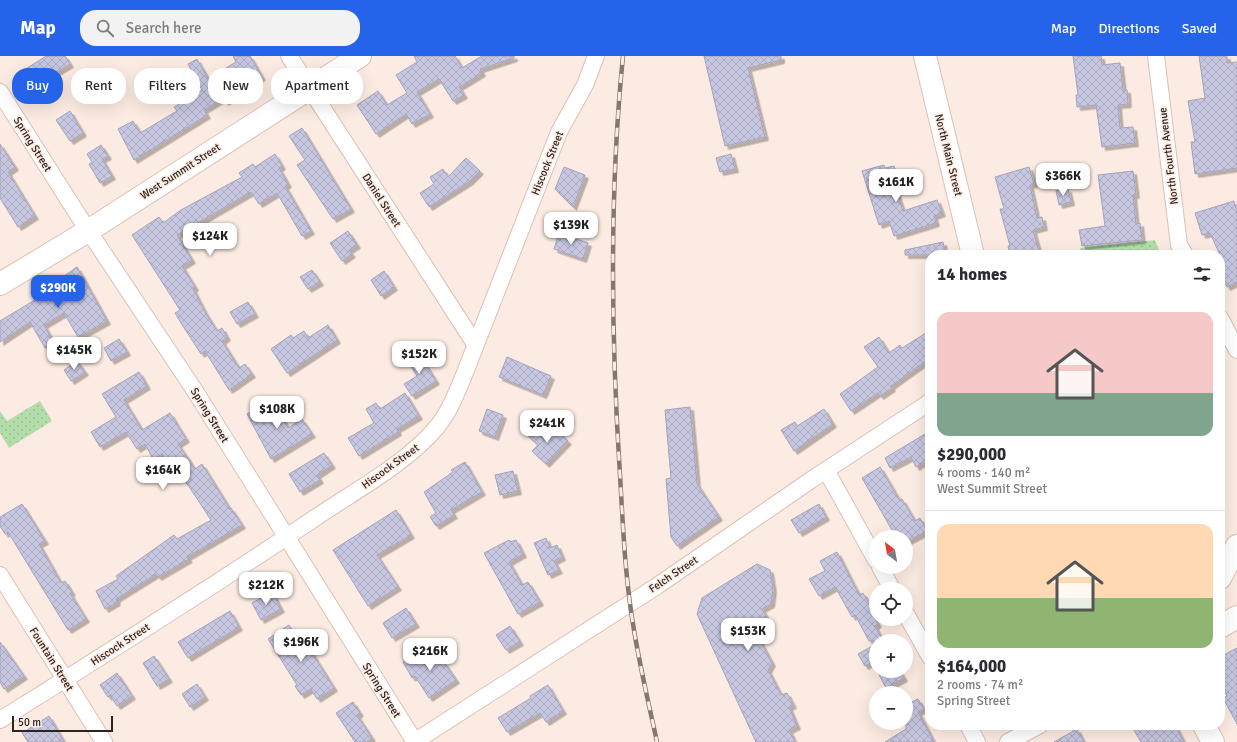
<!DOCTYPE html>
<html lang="en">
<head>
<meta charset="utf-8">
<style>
	:root { --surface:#fff; --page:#f2f2f3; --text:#2b2b33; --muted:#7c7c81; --line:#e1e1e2; --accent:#2563eb }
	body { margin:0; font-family:Signika,sans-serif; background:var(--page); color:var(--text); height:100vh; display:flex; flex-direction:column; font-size:15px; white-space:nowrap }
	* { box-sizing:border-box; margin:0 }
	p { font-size:13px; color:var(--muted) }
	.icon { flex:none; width:22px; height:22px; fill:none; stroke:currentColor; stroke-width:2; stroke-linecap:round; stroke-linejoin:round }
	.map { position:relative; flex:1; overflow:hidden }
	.sheet { position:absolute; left:925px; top:194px; width:300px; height:480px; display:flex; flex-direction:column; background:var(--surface); border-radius:16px; box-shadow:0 4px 16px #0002 }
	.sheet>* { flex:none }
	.hud { position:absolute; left:12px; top:12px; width:380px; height:36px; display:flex; gap:8px }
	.needle { width:26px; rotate:329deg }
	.tools { position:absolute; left:869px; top:474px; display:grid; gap:8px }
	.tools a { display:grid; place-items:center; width:44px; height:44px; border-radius:50%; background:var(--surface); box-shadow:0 4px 16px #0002; font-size:20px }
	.scale { position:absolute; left:12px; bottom:10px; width:101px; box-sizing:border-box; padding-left:4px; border:2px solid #2e241f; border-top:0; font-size:11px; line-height:14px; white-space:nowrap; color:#2e241f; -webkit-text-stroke:3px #fcebe2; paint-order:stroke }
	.price { position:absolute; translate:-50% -34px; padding:0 9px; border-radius:8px; background:#fff; color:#222; font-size:13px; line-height:26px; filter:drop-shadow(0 1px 2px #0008) }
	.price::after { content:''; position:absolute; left:50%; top:24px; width:12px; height:9px; margin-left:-6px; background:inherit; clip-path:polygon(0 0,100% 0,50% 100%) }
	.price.on { background:var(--accent); color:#fff }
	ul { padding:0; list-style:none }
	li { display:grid; align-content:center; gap:8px; height:212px; padding:0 12px }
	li+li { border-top:1px solid var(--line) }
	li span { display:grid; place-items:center; height:124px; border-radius:12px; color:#555 }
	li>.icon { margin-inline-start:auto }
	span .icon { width:72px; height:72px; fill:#fffc; stroke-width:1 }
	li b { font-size:17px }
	h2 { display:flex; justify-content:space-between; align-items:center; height:48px; padding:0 12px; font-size:17px }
	.pill { padding:0 14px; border-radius:16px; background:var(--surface); box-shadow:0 4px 16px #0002; font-size:14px; line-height:36px }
	.pill.on { background:var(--accent); color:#fff }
	header { display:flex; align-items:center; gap:24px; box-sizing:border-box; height:56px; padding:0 20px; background:var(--accent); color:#fff }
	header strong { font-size:19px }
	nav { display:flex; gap:22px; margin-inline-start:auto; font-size:14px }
	.search { width:280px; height:36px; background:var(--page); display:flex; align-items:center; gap:10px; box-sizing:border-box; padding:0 14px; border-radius:16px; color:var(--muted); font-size:15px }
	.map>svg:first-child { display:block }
</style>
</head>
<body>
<header>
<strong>Map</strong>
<div class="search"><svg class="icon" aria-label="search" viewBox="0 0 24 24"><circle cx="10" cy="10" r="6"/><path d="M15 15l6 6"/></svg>Search here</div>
<nav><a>Map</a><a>Directions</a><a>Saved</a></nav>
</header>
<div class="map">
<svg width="1237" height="686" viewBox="0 0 1237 686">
	<defs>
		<pattern id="park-dots" width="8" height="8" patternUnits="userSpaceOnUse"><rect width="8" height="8" fill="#b3deac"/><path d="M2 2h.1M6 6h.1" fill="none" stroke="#9abe94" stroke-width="1.8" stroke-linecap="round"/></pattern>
		<pattern id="building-cross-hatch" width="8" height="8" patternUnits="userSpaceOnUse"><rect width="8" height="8" fill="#c7c7e1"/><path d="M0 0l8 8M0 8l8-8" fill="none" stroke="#ababc1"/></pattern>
		<filter id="shadow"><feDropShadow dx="3.5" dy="3.5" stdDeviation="0" flood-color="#0004"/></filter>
	</defs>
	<rect width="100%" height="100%" fill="#fcebe2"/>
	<g fill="url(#park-dots)">
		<path d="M1155 184 1161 199H1082L1080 192Z"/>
		<path d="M40 345 52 365 9 392 0 377V355L7 365Z"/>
	</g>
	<g fill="url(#building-cross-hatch)" stroke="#a3a3bc" filter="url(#shadow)">
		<path d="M46 0H65L70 8 47 22 45 18 32 26 24 14Z"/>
		<path d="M233 0H250L262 21 234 38 235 40 225 46 223 42 204 54 207 59 134 104 118 73 133 65 140 77 177 55 174 51 202 34 188 8 197 3 208 23 236 6Z"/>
		<path d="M414 0H455L462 12 482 0H514V2L480 13 482 17 459 31 464 39 453 45 439 23 417 36 430 58 412 68 406 58 376 78 357 49 378 35 387 49 407 37 396 19 417 6Z"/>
		<path d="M704 0H781V4L748 12 765 81 725 90Z"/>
		<path d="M1073 0H1101L1102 9 1120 7 1123 34H1127L1128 48 1118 49 1120 72 1133 71 1135 87 1102 91 1096 49 1077 51 1076 39H1078Z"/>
		<path d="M1199 0H1227V7L1237 6V112L1195 118 1191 86H1195L1188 45 1205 42Z"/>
		<path d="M70 55 83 77 70 85 56 64Z"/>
		<path d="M302 72 351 153 333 163 297 109 305 104 289 80Z"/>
		<path d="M0 88 15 111 8 116 35 160 18 171 0 142Z"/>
		<path d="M101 89 108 100 102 103 112 120 100 127 89 108 92 106 87 98Z"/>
		<path d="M275 98 282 110 279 112 288 128 285 130 311 175 302 180 277 137 259 148 251 136 177 179 192 204 182 210 195 231 193 233 205 256 217 275 222 272 227 281 222 285 239 312 245 308 252 318 229 334 205 295 201 298 181 267 175 257 180 254 132 179 159 161 163 167 181 154 242 121 239 117 253 108 255 111Z"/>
		<path d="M731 98 735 113 720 116 716 102Z"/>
		<path d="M466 102 480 115 470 125 429 151 420 137 434 128 430 121 443 113 448 121Z"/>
		<path d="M884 109 885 112 894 110 901 132 896 134 903 155 937 144 942 157 934 160 936 167 894 180 889 165 879 169 862 115Z"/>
		<path d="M564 111 585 119 573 151 555 133Z"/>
		<path d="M1029 111 1034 128 1030 129 1037 162 1042 161 1044 171 1033 174 1040 199H1010L1008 190H1010L1000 153H1004L995 121Z"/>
		<path d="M1133 115 1136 139H1133L1136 168 1140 167 1142 184 1082 190 1079 174 1105 170 1098 119Z"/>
		<path d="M1068 133 1071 146 1059 149 1056 135Z"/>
		<path d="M1234 145 1237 155V226L1227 231 1220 219V199L1210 177 1202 179 1195 157Z"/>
		<path d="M348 175 357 189 349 194 352 198 342 205 330 187Z"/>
		<path d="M559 177 588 187 583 203 554 193Z"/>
		<path d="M943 186 946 199H905V194Z"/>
		<path d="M77 211 107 265 78 281 64 257 44 269 54 287 45 292 30 266 0 286V265L38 242 36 239 58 227 57 225Z"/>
		<path d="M312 214 320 226 308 233 300 221Z"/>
		<path d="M384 215 394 231 381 240 371 224Z"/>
		<path d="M248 246 255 258 237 268 230 256Z"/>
		<path d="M328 269 337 284 287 317 271 293 291 279 293 282 304 275 308 282Z"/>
		<path d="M926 277 930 283V302L891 330 892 332 880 340 878 337 851 355 840 338 878 311 864 291 879 281 889 297 900 289 902 292Z"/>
		<path d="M119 283 127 296 111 305 104 292Z"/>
		<path d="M418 296 436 325 412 340 404 328 417 320 406 303Z"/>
		<path d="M507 301 551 320 543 339 499 321Z"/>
		<path d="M77 305 85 316 71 325 64 314Z"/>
		<path d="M139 316 147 330 124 344 142 374 170 357 186 383 178 388 195 413 202 408 230 453 231 452 242 469 187 501 189 503 158 521 156 518 116 543 117 546 105 553 96 535 118 523 116 520 174 479 177 483 211 464 190 432 180 419 178 421 162 398 153 403 145 388 137 393 126 376 100 391 91 376 116 361 102 338Z"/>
		<path d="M405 337 419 360 397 373 398 376 359 400 348 382 374 367 366 353 376 347 380 353Z"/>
		<path d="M273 344 288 372 302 363 312 378 271 403 247 358Z"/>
		<path d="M690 351 697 428 719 461 677 490 671 481 666 423 671 422 665 354Z"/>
		<path d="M487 353 503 359 495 381 479 375Z"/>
		<path d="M824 353 833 368 794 395 781 374 795 366 797 370Z"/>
		<path d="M536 371 546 379 553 371 568 385 546 408 532 395 538 389 528 380Z"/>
		<path d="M930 375V402L916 411 911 401 890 412 885 402Z"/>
		<path d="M324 397 332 409 317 419 320 424 300 436 289 418Z"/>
		<path d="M465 406 482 436 451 454 454 459 436 470 430 461 436 457 424 436 453 416 451 414Z"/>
		<path d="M880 411 900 445 902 443 915 465 920 462 927 475 906 486V481H896L862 422Z"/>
		<path d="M513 415 518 435 500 439 495 419Z"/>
		<path d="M22 448 45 485 39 488 61 527 65 525 72 536 70 537 86 563 68 574 8 476 5 478 0 470V461Z"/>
		<path d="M819 448 826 461 799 477 791 464Z"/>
		<path d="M396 454 411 479 377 499 398 531 368 550 333 494Z"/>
		<path d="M546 482 550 492 557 489 562 501 554 505 559 514 548 519 534 487Z"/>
		<path d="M509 484 510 486 516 484 523 498 509 506 522 529 528 526 540 546 518 558 484 497Z"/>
		<path d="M837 496 859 539 863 537 871 550 869 552 878 568 875 570 883 585H869L855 559 852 561 835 531 819 540 809 523 825 515 820 505Z"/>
		<path d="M757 508 770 514 773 533 771 548 762 553 766 560 761 563 758 581 772 607 768 614 781 639 787 637 793 649 789 651 797 670 789 674 795 686H756L697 558 702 542Z"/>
		<path d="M272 536 281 553 261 564 252 547Z"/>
		<path d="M406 552 416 568 392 582 383 567Z"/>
		<path d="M230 555 239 571 188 602 178 586Z"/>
		<path d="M289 569 300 586 304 584 334 632 317 643 311 633 301 639 295 630 297 629 268 583Z"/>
		<path d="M510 570 520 586 506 594 496 579Z"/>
		<path d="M0 586 24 620 4 633 0 626Z"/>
		<path d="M876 588V604L865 610 858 598Z"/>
		<path d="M431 590 442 608 444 606 456 624 429 642 415 620 412 622 403 606Z"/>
		<path d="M1237 592V668L1223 642 1227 640 1220 627V601Z"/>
		<path d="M154 600 169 623 157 630 143 607Z"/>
		<path d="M877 615H900L904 622 886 632Z"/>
		<path d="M117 617 132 640 117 650 110 639 108 641 100 629Z"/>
		<path d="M197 628 205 641 190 651 182 638Z"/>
		<path d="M548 629 563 655 546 666 540 657 507 676 498 662 531 642 530 640Z"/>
		<path d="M918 643 924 653 918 656 934 686H885L906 673V649Z"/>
		<path d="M353 646 360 657 357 659 372 682 366 686H355L336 657Z"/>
		<path d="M49 660 64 686H28L22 677Z"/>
		<path d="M1131 669H1175L1184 686H1141Z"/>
		<path d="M1077 673 1084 686H1054Z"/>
	</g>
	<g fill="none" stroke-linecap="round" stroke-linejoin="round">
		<defs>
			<g id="street">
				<path d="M289 0 475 288"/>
				<path d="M1156 0 1179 189 1185 199"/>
				<path d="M0 36 78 159 195 335 415 686"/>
				<path d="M1220 262 1237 294"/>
				<path d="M826 414 876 504"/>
				<path d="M880 511 892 533"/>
				<path d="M0 519 104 686"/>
				<path d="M906 558 930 601"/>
				<path d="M0 664C106 598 212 531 315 462 353 436 407 407 436 372 449 357 456 338 464 319L559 76 585 29 596 0"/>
				<path d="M968 669 977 686"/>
				<path d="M414 686 657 530 811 424 930 346"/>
				<path d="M1008 686 1040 669"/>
			</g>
			<g id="secondary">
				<path d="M0 228 88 175 360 0"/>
				<path d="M1220 522 1237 490"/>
				<path d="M1220 571 1237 561"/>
			</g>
			<g id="primary">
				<path d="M925 0 973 199"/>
				<path d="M1204 669 1213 686"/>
			</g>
		</defs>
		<use href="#street" stroke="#dbc0b3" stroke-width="18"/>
		<use href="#secondary" stroke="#dbc0b3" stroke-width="24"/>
		<use href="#primary" stroke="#dbc0b3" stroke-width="24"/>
		<use href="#street" stroke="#fff" stroke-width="16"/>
		<use href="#secondary" stroke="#fff" stroke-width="22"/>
		<use href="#primary" stroke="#fff" stroke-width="22"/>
		<defs>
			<path id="rail" d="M623 0C609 139 611 280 620 419 623 470 625 523 634 574 640 611 649 649 657 686"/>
		</defs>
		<use href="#rail" stroke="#847770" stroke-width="4.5"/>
		<use href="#rail" stroke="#fcebe2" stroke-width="3" stroke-dasharray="9" stroke-linecap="butt"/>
	</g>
	<g text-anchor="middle" stroke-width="3" stroke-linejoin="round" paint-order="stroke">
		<g font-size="11" fill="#2e241f" stroke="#fcebe2">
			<text transform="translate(33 88) rotate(58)" y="4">Spring Street</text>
			<text transform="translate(949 99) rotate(76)" y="4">North Main Street</text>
			<text transform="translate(1168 100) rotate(-97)" y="4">North Fourth Avenue</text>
			<text transform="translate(547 107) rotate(-68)" y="4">Hiscock Street</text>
			<text transform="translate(180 115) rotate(-33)" y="4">West Summit Street</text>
			<text transform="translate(382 144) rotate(57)" y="4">Daniel Street</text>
			<text transform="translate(210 359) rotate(58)" y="4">Spring Street</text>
			<text transform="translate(390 410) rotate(-36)" y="4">Hiscock Street</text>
			<text transform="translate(673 518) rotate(-34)" y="4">Felch Street</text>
			<text transform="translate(120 588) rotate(-33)" y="4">Hiscock Street</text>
			<text transform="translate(52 603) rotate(58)" y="4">Fountain Street</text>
			<text transform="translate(382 634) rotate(58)" y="4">Spring Street</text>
		</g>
	</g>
</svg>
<div class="tools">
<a><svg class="needle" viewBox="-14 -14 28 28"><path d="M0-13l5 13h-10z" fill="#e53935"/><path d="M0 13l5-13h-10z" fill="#7c7c81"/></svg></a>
<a><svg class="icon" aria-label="locate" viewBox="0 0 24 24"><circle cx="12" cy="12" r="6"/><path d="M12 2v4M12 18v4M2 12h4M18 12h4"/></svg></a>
<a>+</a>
<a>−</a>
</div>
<div class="scale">50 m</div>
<b class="price" style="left:1063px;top:141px">$366K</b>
<b class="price" style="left:896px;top:147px">$161K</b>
<b class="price" style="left:571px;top:190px">$139K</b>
<b class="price" style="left:210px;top:201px">$124K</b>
<b class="price on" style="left:58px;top:253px">$290K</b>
<b class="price" style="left:74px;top:315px">$145K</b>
<b class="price" style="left:419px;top:319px">$152K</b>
<b class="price" style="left:277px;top:374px">$108K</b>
<b class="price" style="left:547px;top:388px">$241K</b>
<b class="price" style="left:163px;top:435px">$164K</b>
<b class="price" style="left:266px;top:550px">$212K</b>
<b class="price" style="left:748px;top:596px">$153K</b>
<b class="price" style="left:301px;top:607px">$196K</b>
<b class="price" style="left:430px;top:616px">$216K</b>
<div class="hud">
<a class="pill on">Buy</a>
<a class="pill">Rent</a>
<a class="pill">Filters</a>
<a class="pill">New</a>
<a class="pill">Apartment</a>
</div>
<section class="sheet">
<h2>14 homes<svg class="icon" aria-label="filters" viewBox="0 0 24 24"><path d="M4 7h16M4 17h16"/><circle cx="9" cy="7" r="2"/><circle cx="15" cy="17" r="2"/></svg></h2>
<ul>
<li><span style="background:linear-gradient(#f6c9c9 65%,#7fa58c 0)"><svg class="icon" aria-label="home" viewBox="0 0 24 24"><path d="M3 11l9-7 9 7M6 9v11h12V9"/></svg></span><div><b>$290,000</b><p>4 rooms · 140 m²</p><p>West Summit Street</p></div></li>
<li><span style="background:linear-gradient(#ffd9b3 60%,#8fb573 0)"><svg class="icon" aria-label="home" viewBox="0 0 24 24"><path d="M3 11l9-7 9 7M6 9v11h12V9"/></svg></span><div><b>$164,000</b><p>2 rooms · 74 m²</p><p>Spring Street</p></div></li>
</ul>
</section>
</div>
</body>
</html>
